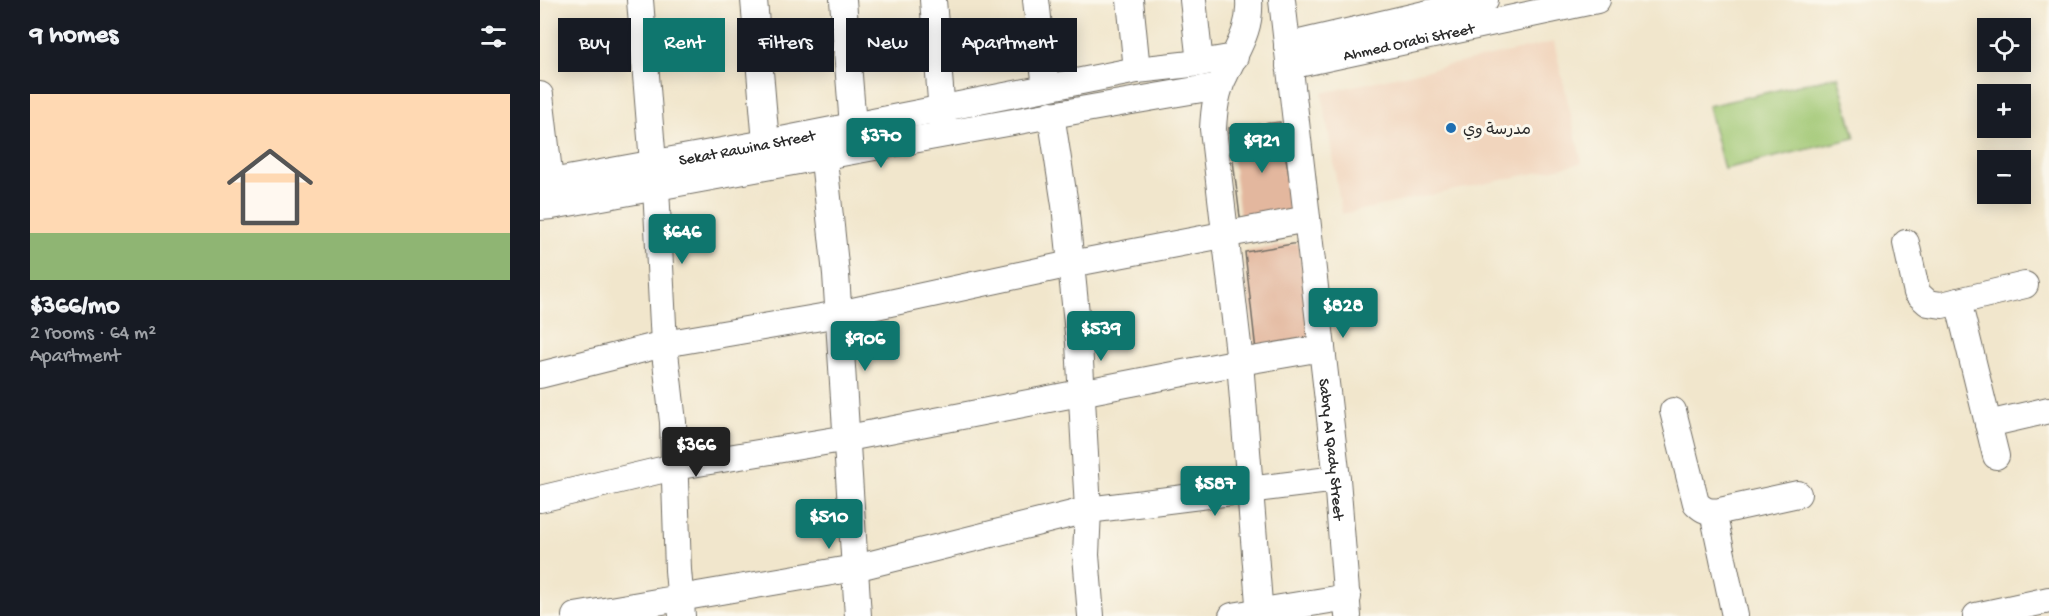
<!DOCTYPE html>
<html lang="en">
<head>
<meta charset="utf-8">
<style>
	:root { --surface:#171b24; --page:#242831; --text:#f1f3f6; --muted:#9ea1a6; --line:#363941; --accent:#0f766e }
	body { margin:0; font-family:"Gochi Hand","Playpen Sans Arabic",sans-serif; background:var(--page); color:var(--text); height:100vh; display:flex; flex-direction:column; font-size:22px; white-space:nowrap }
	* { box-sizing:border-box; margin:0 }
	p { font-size:20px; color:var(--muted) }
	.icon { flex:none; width:33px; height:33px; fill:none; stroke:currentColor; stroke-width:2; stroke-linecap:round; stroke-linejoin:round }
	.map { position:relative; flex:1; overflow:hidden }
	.sheet { display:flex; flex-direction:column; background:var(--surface); width:540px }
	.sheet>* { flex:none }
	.guide { position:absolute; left:18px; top:18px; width:570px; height:54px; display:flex; gap:12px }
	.buttons { position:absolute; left:1437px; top:18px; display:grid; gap:12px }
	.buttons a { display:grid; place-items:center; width:54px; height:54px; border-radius:0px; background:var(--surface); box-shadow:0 3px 15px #0003; font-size:30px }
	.price { position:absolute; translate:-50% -51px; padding:0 14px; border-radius:6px; background:var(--accent); color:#fff; font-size:20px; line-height:39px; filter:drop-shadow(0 2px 3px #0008) }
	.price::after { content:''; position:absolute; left:50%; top:36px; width:18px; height:14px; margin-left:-9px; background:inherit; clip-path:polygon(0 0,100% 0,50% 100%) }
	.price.selected { background:#222; color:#fff }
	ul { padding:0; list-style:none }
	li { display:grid; align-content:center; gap:12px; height:318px; padding:0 30px }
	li+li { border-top:2px solid var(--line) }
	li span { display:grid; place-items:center; height:186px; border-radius:0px; color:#555 }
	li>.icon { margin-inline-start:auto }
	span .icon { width:108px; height:108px; fill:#fffc; stroke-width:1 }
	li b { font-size:26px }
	h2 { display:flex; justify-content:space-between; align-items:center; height:72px; padding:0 30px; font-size:26px }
	.pill { padding:0 21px; border-radius:0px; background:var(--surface); box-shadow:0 3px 15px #0003; font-size:21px; line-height:54px }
	.pill.selected { background:var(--accent); color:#fff }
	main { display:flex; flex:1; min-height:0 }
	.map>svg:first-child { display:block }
</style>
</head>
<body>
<main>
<section class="sheet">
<h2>9 homes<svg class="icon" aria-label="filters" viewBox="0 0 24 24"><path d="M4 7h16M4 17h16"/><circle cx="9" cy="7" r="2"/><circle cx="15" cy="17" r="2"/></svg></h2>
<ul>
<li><span style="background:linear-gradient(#ffd9b3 75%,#8fb573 0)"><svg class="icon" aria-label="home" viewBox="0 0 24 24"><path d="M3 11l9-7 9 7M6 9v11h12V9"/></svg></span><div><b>$366/mo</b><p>2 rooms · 64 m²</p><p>Apartment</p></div></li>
</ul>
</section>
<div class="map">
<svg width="1509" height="616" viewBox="0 0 1509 616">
	<rect width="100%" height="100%" fill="#fbf7ec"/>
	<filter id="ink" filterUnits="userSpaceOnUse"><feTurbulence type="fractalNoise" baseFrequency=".0167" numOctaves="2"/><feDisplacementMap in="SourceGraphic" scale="12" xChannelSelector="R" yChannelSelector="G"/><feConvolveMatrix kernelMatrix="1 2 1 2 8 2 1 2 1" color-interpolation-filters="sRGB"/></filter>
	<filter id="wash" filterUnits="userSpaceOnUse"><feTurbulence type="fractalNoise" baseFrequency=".008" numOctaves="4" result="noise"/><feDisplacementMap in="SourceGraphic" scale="24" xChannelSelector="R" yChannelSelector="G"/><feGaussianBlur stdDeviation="1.35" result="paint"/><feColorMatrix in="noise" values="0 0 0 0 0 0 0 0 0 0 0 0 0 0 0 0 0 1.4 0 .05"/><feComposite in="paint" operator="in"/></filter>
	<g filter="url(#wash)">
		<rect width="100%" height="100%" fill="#f1e6cc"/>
		<path fill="#f1d5bd" d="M1014 42 1042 163 802 214 782 93Z"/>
		<path fill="#a1c874" stroke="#667a50" stroke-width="1.5" d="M1298 76 1315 138 1184 169 1168 106Z"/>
		<g id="blocks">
			<g fill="#e3b79e">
				<path d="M740 122 756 219 701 225 689 128Z"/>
				<path d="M758 243 773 340 716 351 705 252Z"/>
			</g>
		</g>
	</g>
	<g filter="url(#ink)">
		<use href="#blocks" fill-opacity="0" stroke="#706c63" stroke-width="1.5"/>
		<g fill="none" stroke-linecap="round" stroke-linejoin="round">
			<defs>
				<g id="minor">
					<path d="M100 0 113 163"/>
					<path d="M214 0 226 143"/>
					<path d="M303 0 313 126"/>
					<path d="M393 0 403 125"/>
					<path d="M496 0 506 88"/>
					<path d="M590 0 597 70"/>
					<path d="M653 0 660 63"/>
					<path d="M709 0C711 31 697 48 685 75 676 92 674 110 673 129L700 362 720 616"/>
					<path id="s1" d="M742 0 797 479 808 616"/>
					<path d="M747 46 945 0"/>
					<path id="s2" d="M749 66 1057 0"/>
					<path d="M0 95 10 181"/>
					<path d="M511 114 525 205 539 343 548 510 546 555 551 616"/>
					<path d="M282 141 296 274 318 616"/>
					<path id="s3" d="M0 184 226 143 597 70 660 63 695 57"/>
					<path d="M116 188 124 344 133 422 138 570 142 616"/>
					<path d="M0 207 12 206C235 166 457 123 680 86"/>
					<path d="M1366 243 1377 293 1388 303 1402 305 1485 285"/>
					<path d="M1418 301 1456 456"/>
					<path d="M0 375 124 344 299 314 531 264 767 219"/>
					<path d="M1133 411 1156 503C1163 510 1169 513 1180 511L1258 494"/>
					<path d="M1448 424 1509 410"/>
					<path d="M0 499 134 467 308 438 700 362 782 348"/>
					<path d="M1173 512 1195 616"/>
					<path d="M35 616 315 568 548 510 797 479"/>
					<path d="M692 616 808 597"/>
					<path d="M1436 616 1509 600"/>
				</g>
			</defs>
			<use href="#minor" stroke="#706c63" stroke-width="28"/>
			<use href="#minor" stroke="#fff" stroke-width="26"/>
		</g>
	</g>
	<circle fill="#1f6fb2" stroke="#fbf7ec" stroke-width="2" cx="911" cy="128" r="6"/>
	<g text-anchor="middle" stroke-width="6" stroke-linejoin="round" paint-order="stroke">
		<g font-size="16" fill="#2b2b2b" stroke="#fbf7ec">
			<text dy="6" stroke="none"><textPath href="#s2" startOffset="122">Ahmed Orabi Street</textPath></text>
			<text dy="6" stroke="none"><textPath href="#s3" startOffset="210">Sekat Rawina Street</textPath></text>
			<text dy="6" stroke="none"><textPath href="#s1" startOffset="452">Sabry Al Qady Street</textPath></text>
		</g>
		<g font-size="16" fill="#2b2b2b" stroke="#fbf7ec" text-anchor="start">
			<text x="923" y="134">مدرسة وي</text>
		</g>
	</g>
</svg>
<div class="buttons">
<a><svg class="icon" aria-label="locate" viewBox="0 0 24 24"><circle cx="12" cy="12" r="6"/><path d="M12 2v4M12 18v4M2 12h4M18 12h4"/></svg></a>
<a>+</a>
<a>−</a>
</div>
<b class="price" style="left:341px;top:169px">$370</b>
<b class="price" style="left:722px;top:174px">$921</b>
<b class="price" style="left:142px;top:265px">$646</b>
<b class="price" style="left:803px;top:339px">$828</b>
<b class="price" style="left:561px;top:362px">$539</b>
<b class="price" style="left:325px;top:372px">$906</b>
<b class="price selected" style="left:156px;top:478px">$366</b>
<b class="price" style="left:675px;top:517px">$587</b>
<b class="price" style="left:289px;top:550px">$510</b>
<div class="guide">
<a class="pill">Buy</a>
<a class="pill selected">Rent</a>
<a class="pill">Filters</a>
<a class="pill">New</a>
<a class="pill">Apartment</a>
</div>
</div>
</main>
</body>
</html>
